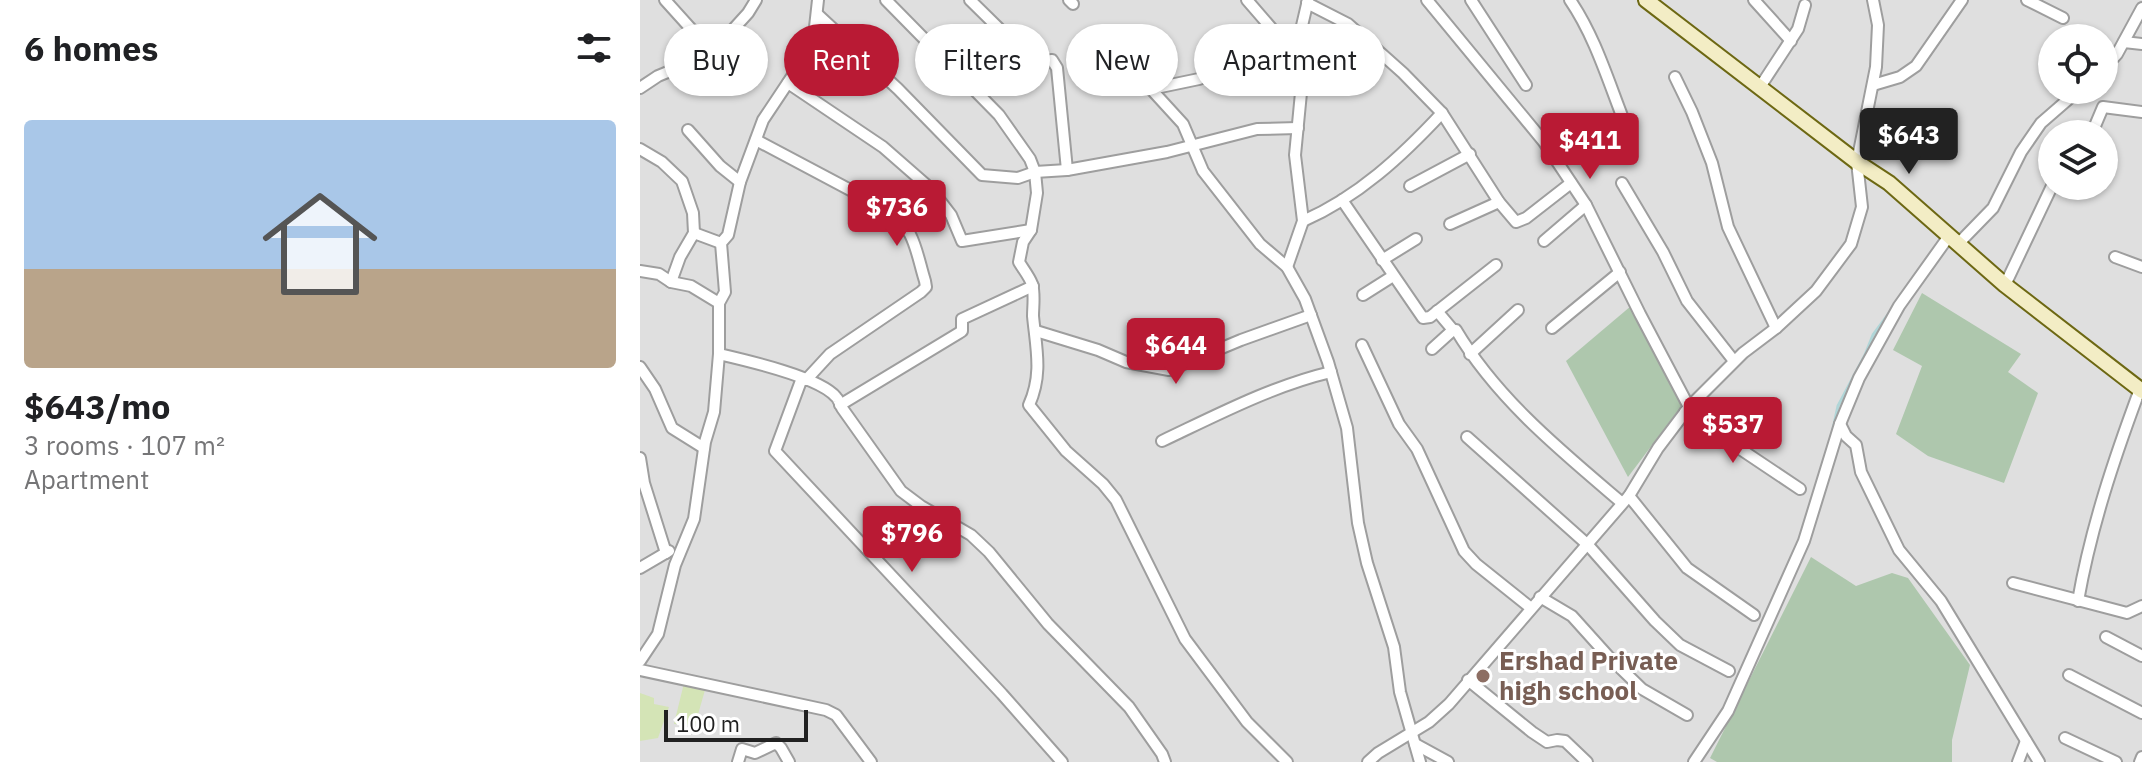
<!DOCTYPE html>
<html lang="en">
<head>
<meta charset="utf-8">
<style>
	:root { --surface:#fff; --page:#f2f2f2; --text:#202124; --muted:#757577; --accent:#b91a34 }
	body { margin:0; font-family:"IBM Plex Sans",sans-serif; background:var(--page); color:var(--text); height:100vh; display:flex; flex-direction:column; font-size:30px; white-space:nowrap }
	* { box-sizing:border-box; margin:0 }
	p { font-size:26px; color:var(--muted) }
	.icon { flex:none; width:44px; height:44px; fill:none; stroke:currentColor; stroke-width:2; stroke-linecap:round; stroke-linejoin:round }
	.map { position:relative; flex:1; overflow:hidden }
	.details { display:flex; flex-direction:column; background:var(--surface); width:640px }
	.details>* { flex:none }
	.top-card { position:absolute; left:24px; top:24px; width:760px; height:72px; display:flex; gap:16px }
	.tools { position:absolute; left:1398px; top:24px; display:grid; gap:16px }
	.tools a { display:grid; place-items:center; width:80px; height:80px; border-radius:50%; background:var(--surface); box-shadow:0 2px 6px #0004; font-size:40px }
	.scale { position:absolute; left:24px; bottom:20px; width:144px; box-sizing:border-box; padding-left:8px; border:4px solid #212121; border-top:0; font-size:22px; line-height:28px; white-space:nowrap; color:#212121; -webkit-text-stroke:6px #fff; paint-order:stroke }
	.price { position:absolute; translate:-50% -68px; padding:0 18px; border-radius:8px; background:var(--accent); color:#fff; font-size:26px; line-height:52px; filter:drop-shadow(0 2px 4px #0008) }
	.price::after { content:''; position:absolute; left:50%; top:48px; width:24px; height:18px; margin-left:-12px; background:inherit; clip-path:polygon(0 0,100% 0,50% 100%) }
	.price.on { background:#222; color:#fff }
	ul { padding:0; list-style:none }
	li { display:grid; align-content:center; gap:16px; height:424px; padding:0 24px }
	li span { display:grid; place-items:center; height:248px; border-radius:8px; color:#555 }
	li>.icon { margin-inline-start:auto }
	span .icon { width:144px; height:144px; fill:#fffc; stroke-width:1 }
	li b { font-size:34px }
	h2 { display:flex; justify-content:space-between; align-items:center; height:96px; padding:0 24px; font-size:34px }
	.chip { padding:0 28px; border-radius:36px; background:var(--surface); box-shadow:0 2px 6px #0004; font-size:28px; line-height:72px }
	.chip.on { background:var(--accent); color:#fff }
	main { display:flex; flex:1; min-height:0 }
	.map>svg:first-child { display:block }
</style>
</head>
<body>
<main>
<section class="details">
<h2>6 homes<svg class="icon" aria-label="filters" viewBox="0 0 24 24"><path d="M4 7h16M4 17h16"/><circle cx="9" cy="7" r="2"/><circle cx="15" cy="17" r="2"/></svg></h2>
<ul>
<li><span style="background:linear-gradient(#a9c7e8 60%,#b9a48a 0)"><svg class="icon" aria-label="home" viewBox="0 0 24 24"><path d="M3 11l9-7 9 7M6 9v11h12V9"/></svg></span><div><b>$643/mo</b><p>3 rooms · 107 m²</p><p>Apartment</p></div></li>
</ul>
</section>
<div class="map">
<svg width="1502" height="762" viewBox="0 0 1502 762">
	<rect width="100%" height="100%" fill="#f0ede9"/>
	<path fill="#dfdfdf" fill-rule="evenodd" d="M0 0H1502V762H0ZM1412 38H1464V90H1412ZM1412 134H1464V186H1412Z"/>
	<g fill="#d4e4b6">
		<path d="M44 683 65 690 55 725 34 724Z"/>
		<path d="M0 693 14 698V704L29 707 18 738 0 741Z"/>
	</g>
	<g fill="#aec7ad">
		<path d="M1282 293 1381 354 1368 372 1398 393 1364 483 1288 456 1256 434 1282 366 1253 350Z"/>
		<path d="M991 306 1043 404 988 477 926 361Z"/>
		<path d="M1171 557 1216 586 1252 573 1268 578 1330 665 1312 740V762H1077L1070 758Z"/>
	</g>
	<g fill="none" stroke-linecap="round" stroke-linejoin="round">
		<path stroke="#b0d6d8" stroke-width="3" d="M1191 438 1198 406 1225 355 1233 335 1250 312"/>
		<defs>
			<g id="street">
				<path d="M25 0 71 51"/>
				<path d="M246 0 359 115 390 159 395 172 397 193 391 230 383 242 379 262C383 269 389 276 392 284 395 294 393 306 393 316 396 348 403 374 389 405L426 451 463 484 476 500 545 639 607 722 647 762"/>
				<path d="M330 0 388 57 395 62 412 60 417 68 427 170"/>
				<path d="M429 0 433 4"/>
				<path d="M607 0 633 30 659 48"/>
				<path d="M787 0 904 142 946 205 1000 314 1049 407"/>
				<path d="M831 0 886 85"/>
				<path d="M930 0C956 38 969 84 986 126"/>
				<path d="M1114 0 1151 41"/>
				<path d="M1387 0 1423 18"/>
				<path d="M667 3 708 24 763 73 802 113 859 202 876 222 886 218 931 183"/>
				<path d="M177 14 258 89 342 175 378 178 395 172 427 170 527 152 617 129 658 128"/>
				<path d="M1484 42 1502 44"/>
				<path d="M1464 68 1477 54 1502 8"/>
				<path d="M1035 77 1052 112 1072 163 1088 227 1136 328"/>
				<path d="M148 83 243 147 291 189 311 215 322 241 391 230"/>
				<path d="M1233 85 1260 77 1276 66 1322 0"/>
				<path d="M1120 87 1158 29 1165 5"/>
				<path d="M0 88 18 76 64 57 88 35 108 13 116 0"/>
				<path d="M511 89 543 124 563 171 620 244 647 267 665 299 688 362 707 428 718 523 727 563 754 647 760 692 780 762"/>
				<path d="M511 89 559 79 611 60 659 48"/>
				<path d="M48 130 80 166 100 182"/>
				<path d="M1437 134 1438 130 1452 133 1463 107 1502 112"/>
				<path d="M116 140 248 210C275 228 276 252 285 281L286 287 281 292 190 354 166 380"/>
				<path d="M0 149 22 162 42 181 53 213 54 233 40 257 31 282"/>
				<path d="M982 183 1023 252 1047 301 1094 361"/>
				<path d="M770 186 830 154"/>
				<path d="M702 200 783 318 790 317 856 265"/>
				<path d="M663 221C718 197 762 156 802 113"/>
				<path d="M810 224 859 202"/>
				<path d="M54 233 81 243"/>
				<path d="M904 241 946 205"/>
				<path d="M1318 244 1353 208 1381 152 1401 123 1439 90"/>
				<path d="M1475 257 1502 267"/>
				<path d="M742 260 776 239"/>
				<path d="M647 267 663 221 655 155 663 72 659 48 661 30 668 0"/>
				<path d="M0 271 19 274 31 282 51 286 79 303"/>
				<path d="M1365 285 1412 186"/>
				<path d="M723 295 753 276"/>
				<path d="M797 311 813 330"/>
				<path d="M912 328 980 272"/>
				<path d="M396 331 458 350 486 362 529 370 601 340 671 315"/>
				<path d="M722 345 759 424 777 449 824 551 836 564 891 608"/>
				<path d="M792 349 813 330H816C857 399 921 451 981 502"/>
				<path d="M79 354C105 360 180 377 196 397 197 397 202 407 202 408L261 491 281 506 331 535 349 552 408 624 489 707 522 754 525 762"/>
				<path d="M830 354 878 310"/>
				<path d="M0 367 15 389 32 428 64 448"/>
				<path d="M162 378 135 451 362 694 422 762"/>
				<path d="M200 405 319 333 322 331V319L393 286"/>
				<path d="M1045 412 1160 489"/>
				<path d="M1200 424 1206 436 1216 445 1221 472 1259 550 1301 601 1399 762"/>
				<path d="M827 437 948 545 1015 621 1040 645 1089 671"/>
				<path d="M522 441C577 415 632 386 691 372"/>
				<path d="M0 458 4 483 26 553"/>
				<path d="M989 496 1047 568 1114 615"/>
				<path d="M0 568 29 551"/>
				<path d="M1373 583 1487 613 1502 606"/>
				<path d="M900 597 932 616 968 656 1002 689 1047 715"/>
				<path d="M1438 601C1451 527 1474 459 1500 389"/>
				<path d="M1466 637 1502 656"/>
				<path d="M0 661 18 634 35 565 54 519 65 442 74 412 79 354V303L85 292 81 243 88 235 100 182 123 120 173 45 178 0"/>
				<path d="M0 670 186 710 196 715 231 762"/>
				<path d="M1429 675 1502 713"/>
				<path d="M828 680 892 732 907 742 917 740 925 741 947 762"/>
				<path d="M1425 738 1476 762"/>
				<path d="M775 744 808 762"/>
				<path d="M98 762 102 749 115 753 136 743 141 748 149 762"/>
				<path d="M728 762 738 753 789 722 809 704 989 496 1018 448 1049 407 1103 353 1136 328 1176 291 1211 244 1222 207 1217 162 1236 67 1238 25 1233 0"/>
				<path d="M1054 762 1088 711 1164 541 1200 424 1219 378 1259 306 1309 236"/>
				<path d="M1378 762 1386 741"/>
				<path d="M1500 762 1502 757"/>
			</g>
			<path id="secondary" d="M1006 0 1217 162 1249 183 1365 285 1502 391"/>
		</defs>
		<use href="#street" stroke="#9e9e9e" stroke-width="14"/>
		<use href="#secondary" stroke="#6d6813" stroke-width="18"/>
		<use href="#street" stroke="#fff" stroke-width="10"/>
		<use href="#secondary" stroke="#f3edc5" stroke-width="14"/>
	</g>
	<circle fill="#8d6e63" stroke="#fff" stroke-width="3" cx="843" cy="676" r="8"/>
	<g text-anchor="middle" stroke-width="6" stroke-linejoin="round" paint-order="stroke">
		<g font-size="26" font-weight="bold" fill="#785e54" stroke="#fff" text-anchor="start">
			<text x="859" y="670">Ershad Private<tspan x="859" dy="30">high school</tspan></text>
		</g>
	</g>
</svg>
<div class="tools">
<a><svg class="icon" aria-label="locate" viewBox="0 0 24 24"><circle cx="12" cy="12" r="6"/><path d="M12 2v4M12 18v4M2 12h4M18 12h4"/></svg></a>
<a><svg class="icon" aria-label="layers" viewBox="0 0 24 24"><path d="M12 4l9 5-9 5-9-5zM3 14l9 5 9-5"/></svg></a>
</div>
<div class="scale">100 m</div>
<b class="price on" style="left:1269px;top:176px">$643</b>
<b class="price" style="left:950px;top:181px">$411</b>
<b class="price" style="left:257px;top:248px">$736</b>
<b class="price" style="left:536px;top:386px">$644</b>
<b class="price" style="left:1093px;top:465px">$537</b>
<b class="price" style="left:272px;top:574px">$796</b>
<div class="top-card">
<a class="chip">Buy</a>
<a class="chip on">Rent</a>
<a class="chip">Filters</a>
<a class="chip">New</a>
<a class="chip">Apartment</a>
</div>
</div>
</main>
</body>
</html>
